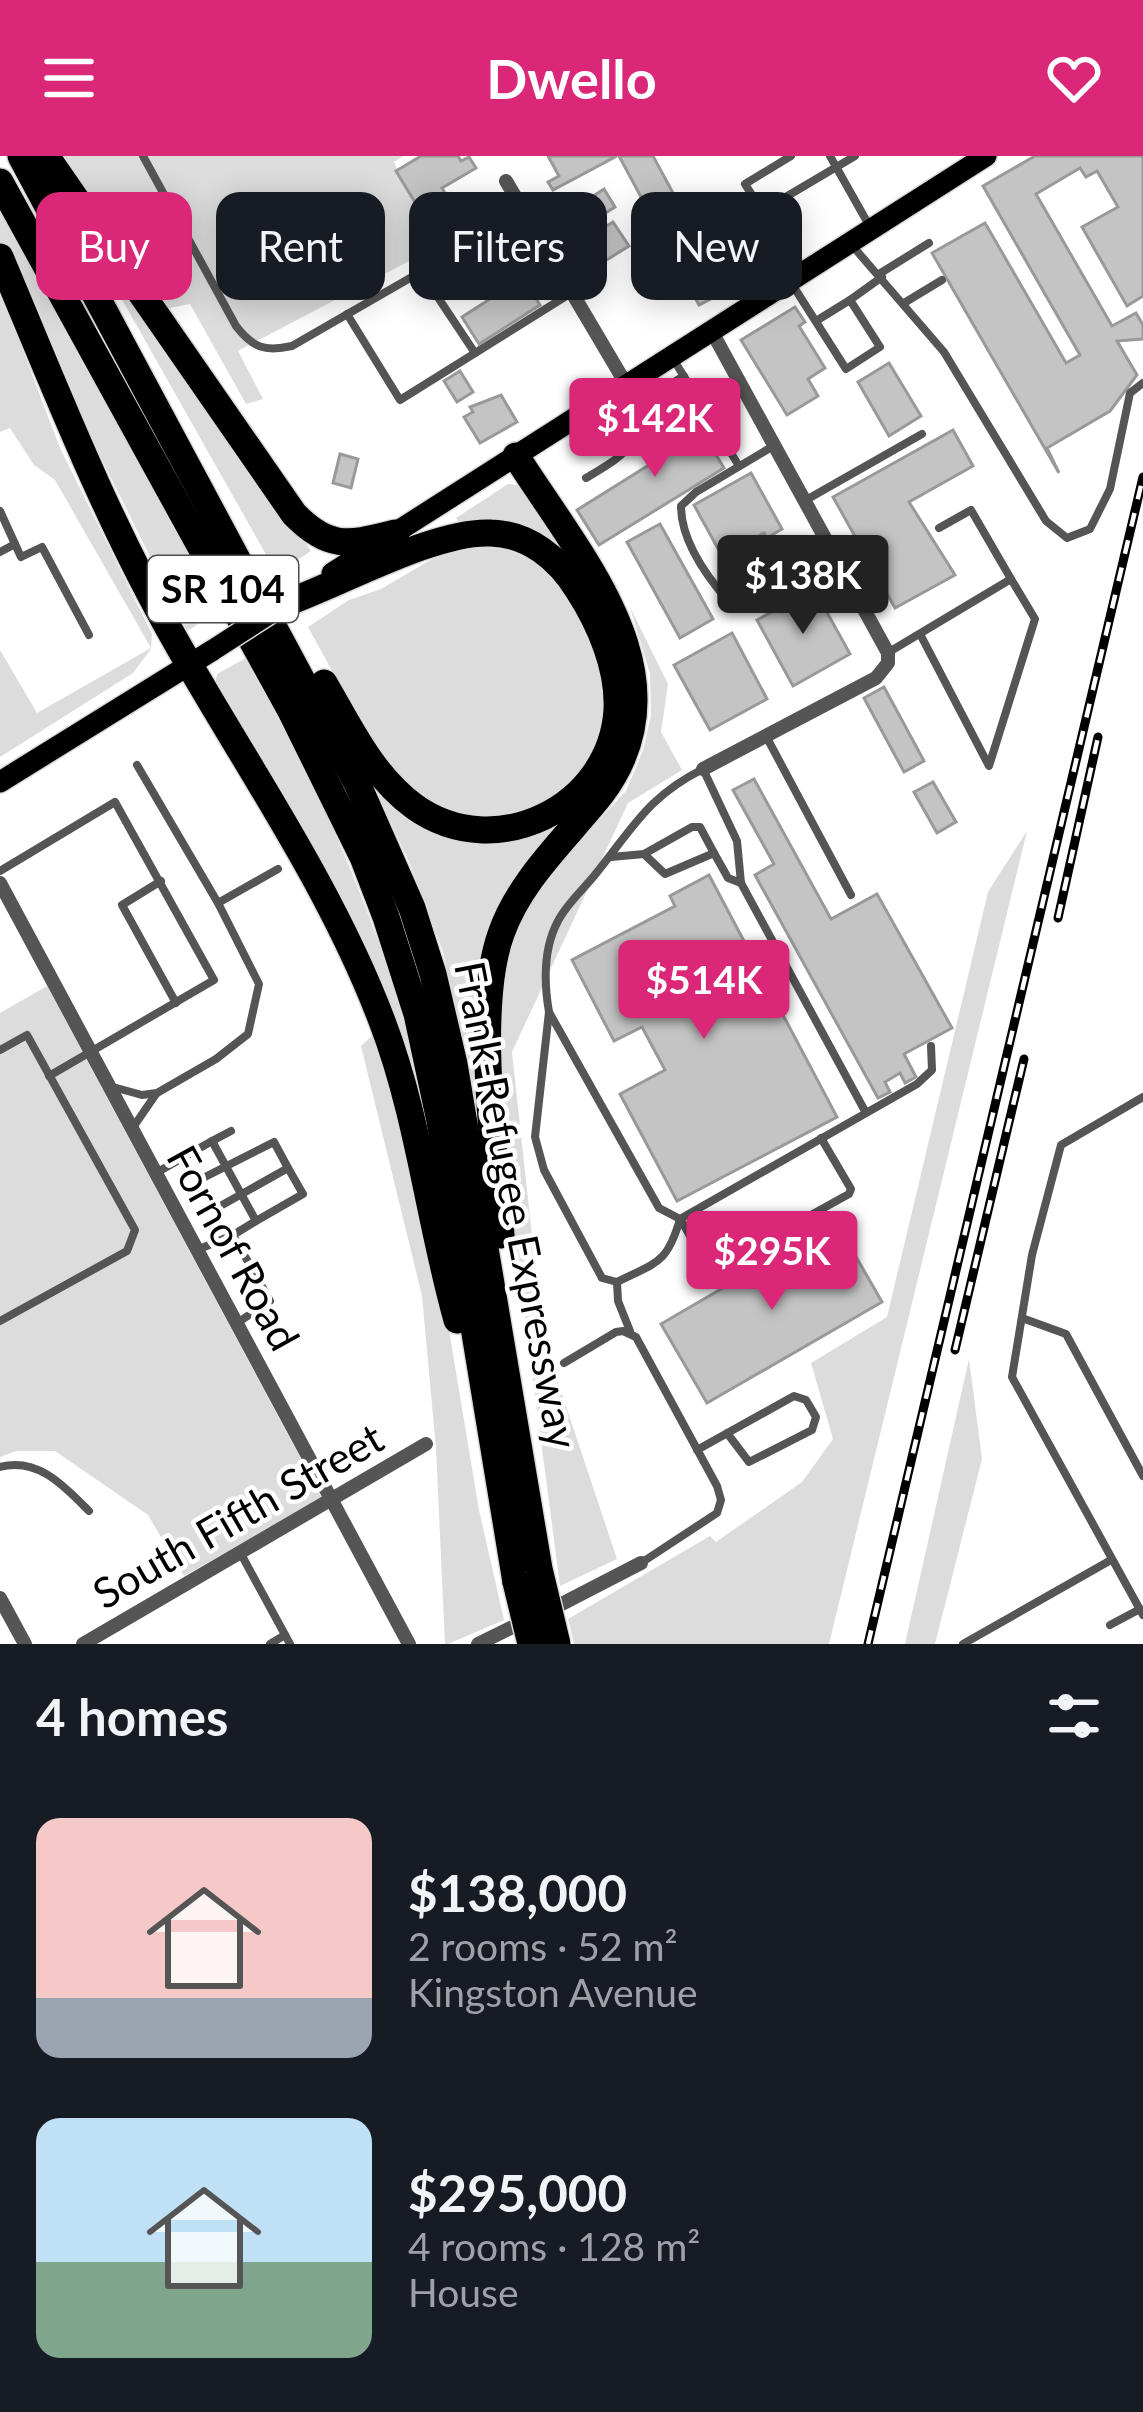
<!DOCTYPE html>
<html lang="en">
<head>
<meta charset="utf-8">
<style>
	:root { --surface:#171b24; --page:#20242c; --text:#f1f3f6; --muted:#9ea1a6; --accent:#db2777 }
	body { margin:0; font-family:Lato,sans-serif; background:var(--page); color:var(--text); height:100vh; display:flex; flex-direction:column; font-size:45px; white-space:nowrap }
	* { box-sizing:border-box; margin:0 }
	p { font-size:39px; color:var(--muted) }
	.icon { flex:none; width:66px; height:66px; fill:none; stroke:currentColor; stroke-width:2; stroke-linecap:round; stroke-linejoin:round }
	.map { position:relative; height:1488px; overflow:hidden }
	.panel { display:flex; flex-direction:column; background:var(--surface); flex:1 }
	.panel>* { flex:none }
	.top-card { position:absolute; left:36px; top:36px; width:1071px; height:108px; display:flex; gap:24px }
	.price { position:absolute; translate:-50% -102px; padding:0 27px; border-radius:12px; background:var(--accent); color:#fff; font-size:39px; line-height:78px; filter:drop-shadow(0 3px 6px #0008) }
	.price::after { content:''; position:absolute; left:50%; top:72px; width:36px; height:27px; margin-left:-18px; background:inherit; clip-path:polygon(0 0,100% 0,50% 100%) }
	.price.selected { background:#222; color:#fff }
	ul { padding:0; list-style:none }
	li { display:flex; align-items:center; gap:36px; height:300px; padding:0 36px }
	li span { display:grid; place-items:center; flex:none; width:336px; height:240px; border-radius:24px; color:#555 }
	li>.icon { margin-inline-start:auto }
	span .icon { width:144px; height:144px; fill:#fffc; stroke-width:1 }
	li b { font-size:51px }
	h2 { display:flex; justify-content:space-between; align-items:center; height:144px; padding:0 36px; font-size:51px }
	.pill { padding:0 42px; border-radius:24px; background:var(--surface); box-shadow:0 6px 30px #0003; font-size:42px; line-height:108px }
	.pill.selected { background:var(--accent); color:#fff }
	header { display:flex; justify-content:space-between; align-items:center; height:156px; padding:0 36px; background:var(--accent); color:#fff; font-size:54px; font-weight:700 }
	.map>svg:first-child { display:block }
</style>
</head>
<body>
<header><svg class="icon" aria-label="menu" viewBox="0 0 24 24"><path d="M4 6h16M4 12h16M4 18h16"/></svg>Dwello<svg class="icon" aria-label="heart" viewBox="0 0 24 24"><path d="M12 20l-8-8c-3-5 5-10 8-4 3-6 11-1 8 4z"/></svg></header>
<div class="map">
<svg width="1143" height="1488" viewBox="0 0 1143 1488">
	<rect width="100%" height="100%" fill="#fff"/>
	<g fill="#dcdcdc">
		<path d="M41 0 153 171 311 395 277 418Z"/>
		<path d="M63 0H403L394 6 434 92 238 195 263 243 246 248 190 148 164 153Z"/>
		<path d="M0 51 220 454 187 475 35 169 0 88Z"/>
		<path d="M0 134 60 292 152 478 151 493 133 517 0 601V494L37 557 151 492 55 324 34 309 10 272 0 276Z"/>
		<path d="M508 328 527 330 564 394 480 365 459 367 456 362Z"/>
		<path d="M482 384 533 404 558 426 574 449 595 494 608 538 593 607 533 658 467 664 411 636 386 607 357 560 308 471 349 444 381 433 451 392Z"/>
		<path d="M630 451 668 528 661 576 682 614 628 647 512 896 543 1181 617 1403 560 1430 512 1063 498 845 506 797 533 735 626 635 643 594 651 559 650 518Z"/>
		<path d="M246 502C328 650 388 781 424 948L417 950 215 528 217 518Z"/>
		<path d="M364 610 433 670 575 653 510 736 481 968 443 796 409 706Z"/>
		<path d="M1027 675 829 1488H574L568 1463 710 1380 716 1386 802 1326 833 1283 811 1207 887 1161 988 736Z"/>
		<path d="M47 830 322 1342 184 1420 148 1359 55 1295H16L0 1301V857Z"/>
		<path d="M377 875 442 1132 479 1354 504 1464 448 1488H445L436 1292 422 1140 361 890Z"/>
		<path d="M969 1203 982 1303 935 1488H905Z"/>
	</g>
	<g fill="#c4c4c4" stroke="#999" stroke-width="3">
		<path d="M421 0H458L461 5 469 1 476 12 442 32 462 66 436 81 396 15Z"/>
		<path d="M548 0H617L553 34 548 26 559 20Z"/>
		<path d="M619 0H653L726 135 699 149Z"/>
		<path d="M1035 0H1143V140L1127 150 1082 71 1118 51 1097 15 1086 21 1080 12 1036 38 1112 170 1136 157 1143 169V183L1117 185 1137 219 1110 255 1047 292 1059 317 932 97 985 67 1066 207 1080 199 983 30Z"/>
		<path d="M604 33 615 51 593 65 581 48Z"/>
		<path d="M613 66 629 90 589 115 573 91Z"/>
		<path d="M523 122 540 149 479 188 462 161Z"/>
		<path d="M795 151 805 166 799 170 825 212 808 223 818 240 787 259 741 184Z"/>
		<path d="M889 207 921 260 889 280 858 226Z"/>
		<path d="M460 215 473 236 457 246 444 225Z"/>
		<path d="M501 239 517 266 480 287 464 261 473 256 470 251Z"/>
		<path d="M684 246 724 312 599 389 577 354 681 289 662 260Z"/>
		<path d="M953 274 973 310 909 346 955 419 895 452 833 341Z"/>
		<path d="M340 298 358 303 351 332 333 327Z"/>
		<path d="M751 317 782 373 767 382 764 377 722 400 694 349Z"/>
		<path d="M660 368 713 463 680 482 627 386Z"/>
		<path d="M814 433 850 498 793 530 757 464Z"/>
		<path d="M732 477 767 543 710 574 674 509Z"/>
		<path d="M884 531 924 605 904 616 864 542Z"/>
		<path d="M754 623 831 763 877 738 952 872 904 898 916 921 905 927 900 917 885 926 890 936 878 942 755 719 774 708 733 634Z"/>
		<path d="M933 626 956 666 937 677 914 636Z"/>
		<path d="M709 719 837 961 677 1045 620 938 665 914 642 871 614 885 572 804 675 750 670 740Z"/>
		<path d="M836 1066 882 1146 707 1247 661 1168Z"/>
	</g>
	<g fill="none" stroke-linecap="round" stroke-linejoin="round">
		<defs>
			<g id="primary">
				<path d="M332 417 986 0"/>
				<path d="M0 626 213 494"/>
			</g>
			<g id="highway">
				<path d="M21 0 357 627 412 752 433 818 454 908 539 1413"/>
				<path d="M46 0 294 358C330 395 350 388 396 377"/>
				<path d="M0 26 291 555 363 701 386 761 417 858 440 965 516 1426"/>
				<path d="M0 101C54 229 105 361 174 482 245 608 330 728 382 865 419 962 429 1065 457 1164"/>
				<path d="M286 447C342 427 436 374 491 377 529 378 559 403 578 434 600 468 619 512 617 554 611 652 495 708 415 651 372 620 350 571 324 527"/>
				<path d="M501 1079C495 998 474 853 501 778 520 723 567 682 602 637 689 520 579 400 516 300"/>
			</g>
		</defs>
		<use href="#primary" stroke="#dbdbdb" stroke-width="24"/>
		<use href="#highway" stroke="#dbdbdb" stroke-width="30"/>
		<g stroke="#555" stroke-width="8">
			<path d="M143 0 236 170C253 192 265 196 292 190L523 57"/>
			<path d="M791 0 745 28 762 55 855 0"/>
			<path d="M830 0 870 71"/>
			<path d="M850 87 944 196 1046 365 1067 382 1090 373 1110 333 1130 237 1143 227"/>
			<path d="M466 90 490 129"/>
			<path d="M421 116 475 197"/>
			<path d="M879 118 929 87"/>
			<path d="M790 125 846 213 880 191 850 144 816 165"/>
			<path d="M850 144 882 121"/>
			<path d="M904 147 942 124"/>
			<path d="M347 158 400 244 571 137"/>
			<path d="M672 201 739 310"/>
			<path d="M638 248 684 220"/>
			<path d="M775 289 696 336 681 350C681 384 707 421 729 446L741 448 833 399"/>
			<path d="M586 322C628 297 657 280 627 230"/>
			<path d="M806 344 922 278"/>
			<path d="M0 355 15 388"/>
			<path d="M939 372 971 354 1011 423"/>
			<path d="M0 396 15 388 21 401 42 391 89 479"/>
			<path d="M889 496 1011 423 1035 463 989 610 920 478"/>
			<path d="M767 582 851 739"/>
			<path d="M714 697 728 722 741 727"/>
			<path d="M611 701 644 698 692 671H700L714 697 665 718 644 698"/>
			<path d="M0 715 115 646 214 824 49 920"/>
			<path d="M161 725 122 749 176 847"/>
			<path d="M218 747 278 713"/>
			<path d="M549 856 535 981 544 1014 602 1122 617 1126C657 1106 667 1108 680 1063"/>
			<path d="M0 894 27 879 135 1074 127 1095 0 1165"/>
			<path d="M113 931 142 939 157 937 216 903 248 878 259 828 218 747 137 609"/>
			<path d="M1143 941 1061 989 1032 1099 1012 1221 1143 1459"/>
			<path d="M866 957 741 727 737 685 703 613C649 640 634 670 598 715 586 731 567 747 558 765 543 793 544 827 549 856L659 1052 680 1063 917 928 932 914 931 890"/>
			<path d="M134 970 156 938"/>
			<path d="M212 985 231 975"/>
			<path d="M156 1017 212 985 256 1065 233 1079 270 1145 237 1167"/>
			<path d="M199 1024 274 986 288 1012 215 1053"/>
			<path d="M681 1064 708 1112 713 1113 849 1038 851 1033 821 982"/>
			<path d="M256 1065 303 1038 288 1012"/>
			<path d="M197 1094 233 1079"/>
			<path d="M617 1126 618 1145 630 1175"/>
			<path d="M1022 1162 1066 1178 1143 1320"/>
			<path d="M564 1207 616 1176 623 1175 636 1181 717 1330 721 1344 717 1357 641 1407"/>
			<path d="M697 1294 794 1240 806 1244 816 1261 812 1274 749 1306 727 1277"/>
			<path d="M0 1311C38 1301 64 1330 89 1355"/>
			<path d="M241 1398 290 1488"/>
			<path d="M1110 1469 1140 1453"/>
			<path d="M270 1488 285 1479"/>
			<path d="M963 1488 1111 1404"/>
		</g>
		<g stroke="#555" stroke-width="14">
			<path d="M506 25 626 228"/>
			<path d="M703 613 876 522 888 507V497L711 174"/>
			<path d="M0 727 409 1488"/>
			<path d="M0 1442 25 1488"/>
			<path d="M550 1454 641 1407"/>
			<path d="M83 1488 426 1288"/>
			<path d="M478 1488 529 1463"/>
		</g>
		<use href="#primary" stroke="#000" stroke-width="21"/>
		<use href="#highway" stroke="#000" stroke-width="27"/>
		<defs>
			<g id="rail">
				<path d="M1058 762 1098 581"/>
				<path d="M955 1194 1024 903"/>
				<path d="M868 1488 1143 321"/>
			</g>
		</defs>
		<use href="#rail" stroke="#000" stroke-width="9"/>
		<use href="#rail" stroke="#fff" stroke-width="4.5" stroke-dasharray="14" stroke-linecap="butt"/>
		<defs>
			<path id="primary-bridge" d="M213 494 286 447"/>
			<g id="highway-bridge">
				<path d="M539 1413 557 1488"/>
				<path d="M516 1426 531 1488"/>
			</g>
		</defs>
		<use href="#primary-bridge" stroke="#dbdbdb" stroke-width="24" stroke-linecap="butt"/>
		<use href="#highway-bridge" stroke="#dbdbdb" stroke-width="30" stroke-linecap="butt"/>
		<use href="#primary-bridge" stroke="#000" stroke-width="21"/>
		<use href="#highway-bridge" stroke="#000" stroke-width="27"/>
	</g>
	<g text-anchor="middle" stroke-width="9" stroke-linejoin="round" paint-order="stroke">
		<rect fill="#fff" stroke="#4c4c4c" stroke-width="3" x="148" y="400" width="150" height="66" rx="9"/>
		<g font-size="39" font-weight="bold" fill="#000">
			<text x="223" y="447">SR 104</text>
		</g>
		<g font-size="42" fill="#000" stroke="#fff">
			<text transform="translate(516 1049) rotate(79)" y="15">Frank-Refugee Expressway</text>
			<text transform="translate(233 1092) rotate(61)" y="15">Fornof Road</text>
			<text transform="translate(238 1360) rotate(-30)" y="15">South Fifth Street</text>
		</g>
	</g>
</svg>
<b class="price" style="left:655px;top:324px">$142K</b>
<b class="price selected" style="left:803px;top:481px">$138K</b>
<b class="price" style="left:704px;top:886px">$514K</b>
<b class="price" style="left:772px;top:1157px">$295K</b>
<div class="top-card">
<a class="pill selected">Buy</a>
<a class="pill">Rent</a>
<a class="pill">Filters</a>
<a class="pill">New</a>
</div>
</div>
<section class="panel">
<h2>4 homes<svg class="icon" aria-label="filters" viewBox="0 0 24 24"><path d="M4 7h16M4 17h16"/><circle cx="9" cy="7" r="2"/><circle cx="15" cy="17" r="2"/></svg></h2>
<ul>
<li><span style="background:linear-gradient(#f6c9c9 75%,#9aa5b1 0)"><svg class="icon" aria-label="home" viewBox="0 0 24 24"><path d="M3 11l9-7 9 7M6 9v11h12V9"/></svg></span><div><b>$138,000</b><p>2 rooms · 52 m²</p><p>Kingston Avenue</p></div></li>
<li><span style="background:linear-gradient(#bfe0f5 60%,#7fa58c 0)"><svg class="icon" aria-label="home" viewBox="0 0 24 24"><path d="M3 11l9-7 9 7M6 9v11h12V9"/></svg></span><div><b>$295,000</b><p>4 rooms · 128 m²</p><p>House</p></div></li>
</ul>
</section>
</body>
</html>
